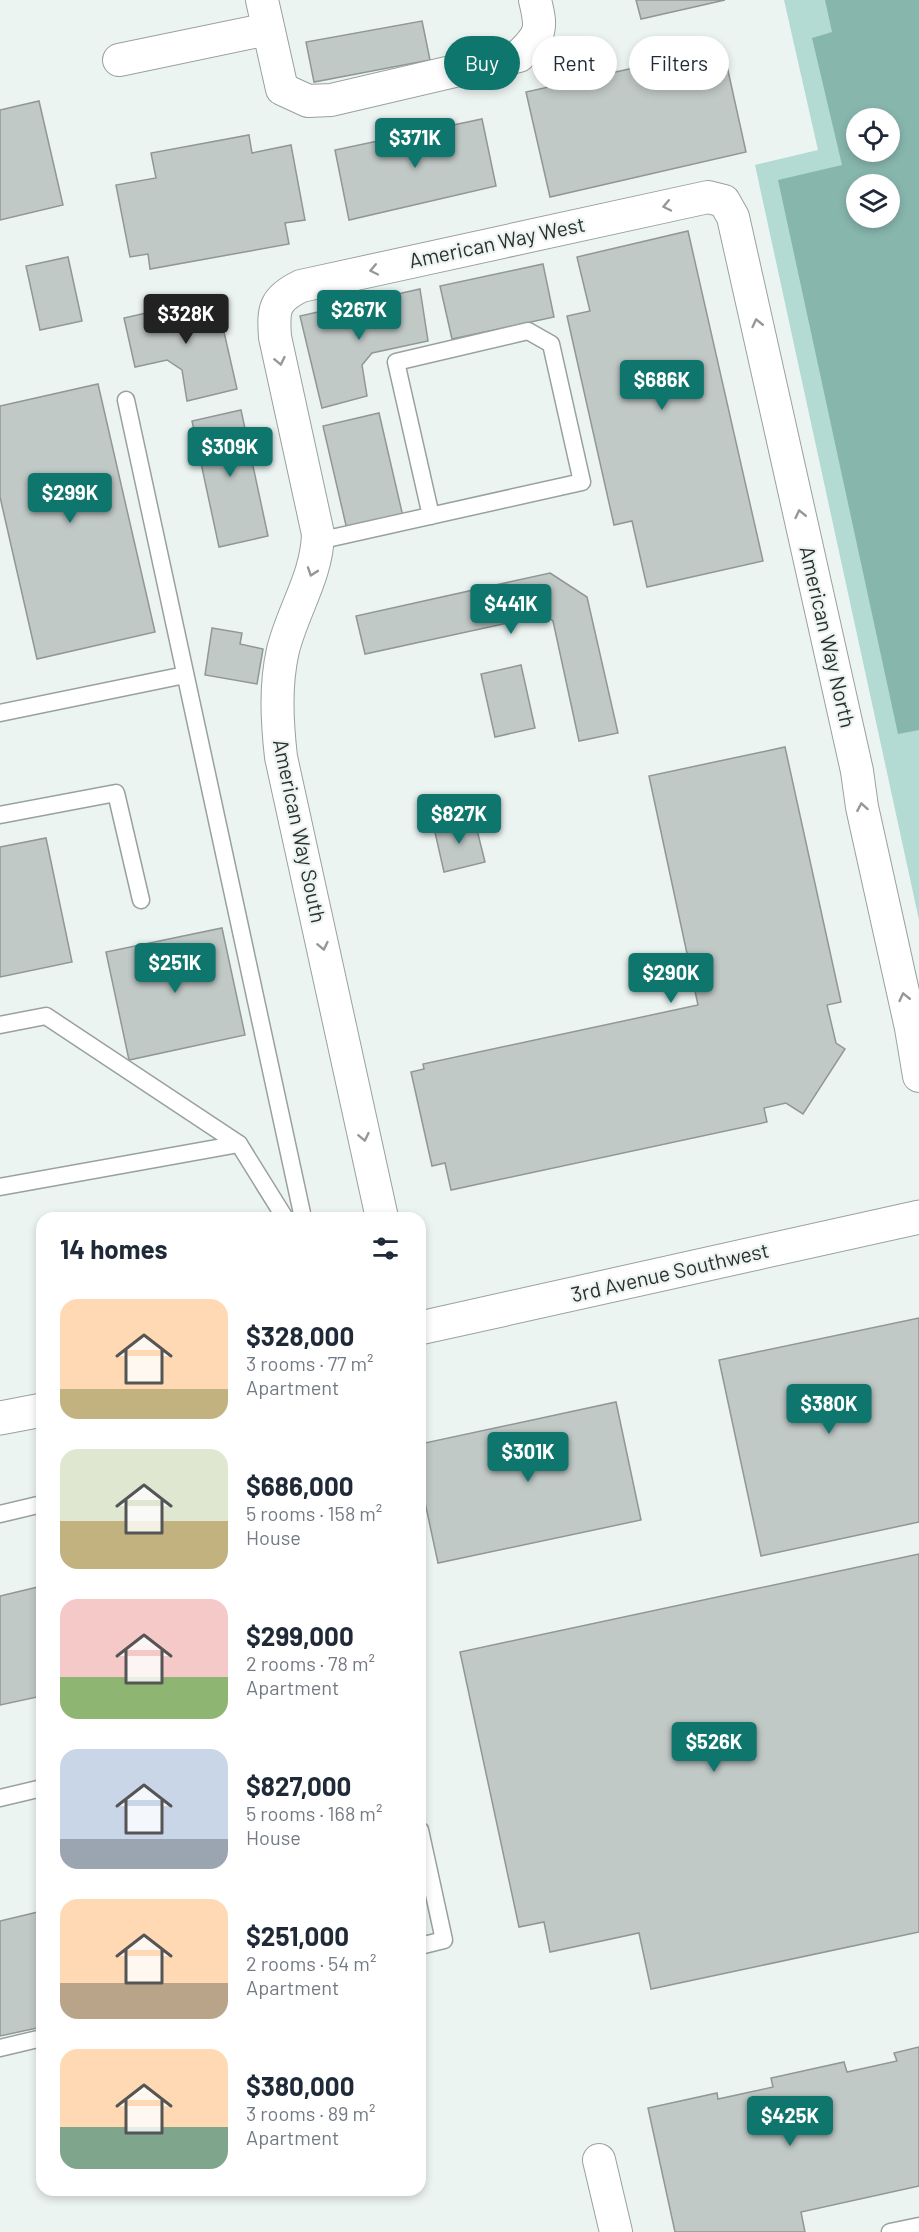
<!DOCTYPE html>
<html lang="en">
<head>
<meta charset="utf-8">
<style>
	:root { --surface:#fff; --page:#f2f2f3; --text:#1f2937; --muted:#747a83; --accent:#0f766e }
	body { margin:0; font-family:Barlow,sans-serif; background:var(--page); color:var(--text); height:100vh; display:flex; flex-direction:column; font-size:22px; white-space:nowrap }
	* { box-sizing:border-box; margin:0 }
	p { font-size:20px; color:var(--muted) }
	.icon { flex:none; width:33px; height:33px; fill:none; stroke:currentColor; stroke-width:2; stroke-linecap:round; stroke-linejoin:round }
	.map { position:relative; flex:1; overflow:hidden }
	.side { position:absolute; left:36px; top:1212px; width:390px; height:984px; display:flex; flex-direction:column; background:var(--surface); border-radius:18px; box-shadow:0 3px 9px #0003 }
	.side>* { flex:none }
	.banner { position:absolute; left:444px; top:36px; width:384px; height:54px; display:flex; gap:12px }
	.tools { position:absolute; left:846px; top:108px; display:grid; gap:12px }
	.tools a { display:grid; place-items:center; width:54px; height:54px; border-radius:50%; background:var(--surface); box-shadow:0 3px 9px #0003; font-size:30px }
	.price { position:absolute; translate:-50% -51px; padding:0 14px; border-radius:6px; background:var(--accent); color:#fff; font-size:20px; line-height:39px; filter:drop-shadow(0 2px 3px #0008) }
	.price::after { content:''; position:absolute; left:50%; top:36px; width:18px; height:14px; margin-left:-9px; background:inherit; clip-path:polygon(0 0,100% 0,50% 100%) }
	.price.selected { background:#222; color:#fff }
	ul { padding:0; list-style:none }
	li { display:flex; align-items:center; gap:18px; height:150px; padding:0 24px }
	li span { display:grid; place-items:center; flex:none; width:168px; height:120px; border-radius:18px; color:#555 }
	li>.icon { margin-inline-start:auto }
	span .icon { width:72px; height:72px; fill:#fffc; stroke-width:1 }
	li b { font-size:26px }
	h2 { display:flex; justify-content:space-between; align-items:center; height:72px; padding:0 24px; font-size:26px }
	.pill { padding:0 21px; border-radius:27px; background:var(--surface); box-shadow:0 3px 9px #0003; font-size:21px; line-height:54px }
	.pill.selected { background:var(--accent); color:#fff }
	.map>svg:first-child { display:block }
</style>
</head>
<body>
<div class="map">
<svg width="919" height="2232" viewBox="0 0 919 2232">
	<rect width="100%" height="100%" fill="#ecf4f2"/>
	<path fill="#b3dbd3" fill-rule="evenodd" d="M784 0H919V920L755 165 818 150ZM856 118H890V152H856ZM856 184H890V218H856Z"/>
	<path fill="#87b6ad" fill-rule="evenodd" d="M825 0H919V730L898 734 778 180 842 165 812 38 832 32ZM856 118H890V152H856ZM856 184H890V218H856Z"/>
	<g fill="#c1c9c7" stroke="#909796" stroke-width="1.5">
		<path d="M636 0H725L641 19Z"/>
		<path d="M422 21 430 60 314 82 306 42Z"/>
		<path d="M723 48 746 152 550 197 526 92Z"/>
		<path d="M39 101 63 205 0 220V110Z"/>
		<path d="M482 119 496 186 349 220 335 150Z"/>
		<path d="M249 135 252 153 291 145 305 220 285 223 289 244 150 269 148 254 130 257 116 185 156 178 151 153Z"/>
		<path d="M688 231 763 561 647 587 632 521 614 525 567 316 590 311 577 257Z"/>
		<path d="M68 257 82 321 40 330 26 266Z"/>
		<path d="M543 264 554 317 452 339 440 286Z"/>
		<path d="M420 289 428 341 372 353 362 365 367 396 322 408 300 316Z"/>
		<path d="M216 297 237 389 187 401 182 370 167 360 135 367 124 318Z"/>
		<path d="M98 384 155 632 37 659 0 497V406Z"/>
		<path d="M241 410 268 536 219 547 192 421Z"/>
		<path d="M379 413 404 521 348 534 323 426Z"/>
		<path d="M550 573 587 597 618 733 579 741 553 621 544 615 365 654 356 616Z"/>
		<path d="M212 628 242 633 240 644 263 649 257 684 205 675Z"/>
		<path d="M521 665 535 728 495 737 481 674Z"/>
		<path d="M785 747 841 1002 827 1005 836 1043 845 1049 803 1114 786 1103 764 1108 767 1122 451 1190 445 1163 432 1166 411 1072 424 1069 423 1064 698 1005 649 776Z"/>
		<path d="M474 818 485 862 444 872 434 828Z"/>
		<path d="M46 838 72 962 0 977V847Z"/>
		<path d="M222 928 245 1035 129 1060 106 952Z"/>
		<path d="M919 1318V1522L761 1556 719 1360Z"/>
		<path d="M616 1402 641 1520 438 1563 420 1479V1444Z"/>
		<path d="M919 1554V1932L651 1989 639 1933 550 1952 544 1922 519 1927 460 1652Z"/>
		<path d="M42 1586V1696L0 1705V1596Z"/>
		<path d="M42 1911V2027L0 2036V1921Z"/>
		<path d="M919 2047V2186L801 2212 805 2232H675L648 2108 717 2093 718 2099 773 2087 771 2078 844 2062 847 2072 897 2061 894 2053Z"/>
	</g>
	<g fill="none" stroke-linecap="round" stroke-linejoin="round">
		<defs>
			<g id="service">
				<path d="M126 400 303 1218"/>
				<path d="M318 541 582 482 551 344 528 331 396 362 431 516"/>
				<path d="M0 713 185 675"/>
				<path d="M0 815 116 793 141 900"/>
				<path d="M0 1025 46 1016 239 1144 285 1218"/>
				<path d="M0 1187 239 1144"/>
				<path d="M0 1514 42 1504"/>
				<path d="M0 1798 42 1788"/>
				<path d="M420 1830 444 1940 420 1946"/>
				<path d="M0 2048 42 2038"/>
				<path d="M890 2232 919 2226"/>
			</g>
			<g id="minor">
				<path d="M262 0 282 89 308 101 331 100 519 56C542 34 542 29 535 0"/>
				<path d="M119 60 268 29"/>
				<path d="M382 1218 281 757C277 721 275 685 283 650 293 610 317 576 318 534L275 337C273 309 274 299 301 286L708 197 724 201 733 217 857 771 862 807 911 1028 919 1076"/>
				<path d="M599 2160 616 2232"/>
			</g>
			<g id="tertiary">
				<path d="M420 1328 919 1217"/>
				<path d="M0 1418 42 1410"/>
			</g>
		</defs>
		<use href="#service" stroke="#99a19f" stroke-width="19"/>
		<use href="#minor" stroke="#99a19f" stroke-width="34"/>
		<use href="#tertiary" stroke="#99a19f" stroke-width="35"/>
		<use href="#service" stroke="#fff" stroke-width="16"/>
		<use href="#minor" stroke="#fff" stroke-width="32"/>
		<use href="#tertiary" stroke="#fff" stroke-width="33"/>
	</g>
	<defs><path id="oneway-chevron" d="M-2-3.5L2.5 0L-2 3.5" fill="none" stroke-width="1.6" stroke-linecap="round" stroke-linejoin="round" transform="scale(1.5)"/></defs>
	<g stroke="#969898">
		<use href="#oneway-chevron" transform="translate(667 206) rotate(168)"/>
		<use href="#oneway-chevron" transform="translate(374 270) rotate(168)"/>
		<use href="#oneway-chevron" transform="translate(757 323) rotate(-103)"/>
		<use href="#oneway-chevron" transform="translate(280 361) rotate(78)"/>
		<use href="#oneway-chevron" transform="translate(800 514) rotate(-103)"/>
		<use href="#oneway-chevron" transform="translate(312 572) rotate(109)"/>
		<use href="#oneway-chevron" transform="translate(862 807) rotate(-100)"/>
		<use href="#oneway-chevron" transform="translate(323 946) rotate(78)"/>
		<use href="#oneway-chevron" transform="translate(904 997) rotate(-103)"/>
		<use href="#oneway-chevron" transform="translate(364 1137) rotate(78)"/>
	</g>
	<g text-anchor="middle" stroke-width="4.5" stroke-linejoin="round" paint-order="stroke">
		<g font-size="21" fill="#2d3030" stroke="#ecf4f2">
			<text transform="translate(497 243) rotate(-12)" y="7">American Way West</text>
			<text transform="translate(827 637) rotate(77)" y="7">American Way North</text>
			<text transform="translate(299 831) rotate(78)" y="7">American Way South</text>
			<text transform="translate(670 1273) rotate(-13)" y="7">3rd Avenue Southwest</text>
		</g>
	</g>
</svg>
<div class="tools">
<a><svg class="icon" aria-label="locate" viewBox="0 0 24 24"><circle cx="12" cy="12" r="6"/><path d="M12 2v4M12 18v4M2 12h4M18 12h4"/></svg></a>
<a><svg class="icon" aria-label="layers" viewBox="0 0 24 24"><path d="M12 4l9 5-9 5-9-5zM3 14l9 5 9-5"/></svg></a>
</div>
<b class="price" style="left:415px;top:169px">$371K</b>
<b class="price" style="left:359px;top:341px">$267K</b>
<b class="price selected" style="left:186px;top:345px">$328K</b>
<b class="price" style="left:662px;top:411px">$686K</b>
<b class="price" style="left:230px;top:478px">$309K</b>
<b class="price" style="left:70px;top:524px">$299K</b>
<b class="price" style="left:511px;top:635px">$441K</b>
<b class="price" style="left:459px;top:845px">$827K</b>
<b class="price" style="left:175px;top:994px">$251K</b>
<b class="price" style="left:671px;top:1004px">$290K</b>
<b class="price" style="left:829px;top:1435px">$380K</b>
<b class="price" style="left:528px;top:1483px">$301K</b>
<b class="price" style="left:714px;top:1773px">$526K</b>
<b class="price" style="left:790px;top:2147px">$425K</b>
<div class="banner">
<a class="pill selected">Buy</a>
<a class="pill">Rent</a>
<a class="pill">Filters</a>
</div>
<section class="side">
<h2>14 homes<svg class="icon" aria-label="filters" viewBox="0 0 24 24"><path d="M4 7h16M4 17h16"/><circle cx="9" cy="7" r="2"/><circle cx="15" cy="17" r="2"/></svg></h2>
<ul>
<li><span style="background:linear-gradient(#ffd9b3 75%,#c2b280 0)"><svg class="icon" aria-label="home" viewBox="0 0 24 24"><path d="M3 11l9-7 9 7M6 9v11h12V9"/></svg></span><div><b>$328,000</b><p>3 rooms · 77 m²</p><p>Apartment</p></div></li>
<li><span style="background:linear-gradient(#dfe7d0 60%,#c2b280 0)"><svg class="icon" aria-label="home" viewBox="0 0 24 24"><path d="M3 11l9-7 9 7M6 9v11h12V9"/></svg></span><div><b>$686,000</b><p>5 rooms · 158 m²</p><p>House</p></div></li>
<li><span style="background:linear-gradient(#f6c9c9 65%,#8fb573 0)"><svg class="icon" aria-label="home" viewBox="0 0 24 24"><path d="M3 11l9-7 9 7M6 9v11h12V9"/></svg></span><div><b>$299,000</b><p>2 rooms · 78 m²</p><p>Apartment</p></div></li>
<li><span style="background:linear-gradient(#c9d6e8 75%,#9aa5b1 0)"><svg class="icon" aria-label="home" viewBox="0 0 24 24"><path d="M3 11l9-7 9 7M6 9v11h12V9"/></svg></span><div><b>$827,000</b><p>5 rooms · 168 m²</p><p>House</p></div></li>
<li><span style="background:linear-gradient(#ffd9b3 70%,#b9a48a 0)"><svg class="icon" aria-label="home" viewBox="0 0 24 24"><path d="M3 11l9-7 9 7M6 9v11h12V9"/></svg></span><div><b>$251,000</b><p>2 rooms · 54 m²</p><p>Apartment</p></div></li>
<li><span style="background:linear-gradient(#ffd9b3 65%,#7fa58c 0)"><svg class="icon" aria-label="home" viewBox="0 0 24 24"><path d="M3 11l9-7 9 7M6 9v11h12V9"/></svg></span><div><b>$380,000</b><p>3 rooms · 89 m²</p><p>Apartment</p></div></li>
</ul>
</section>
</div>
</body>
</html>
